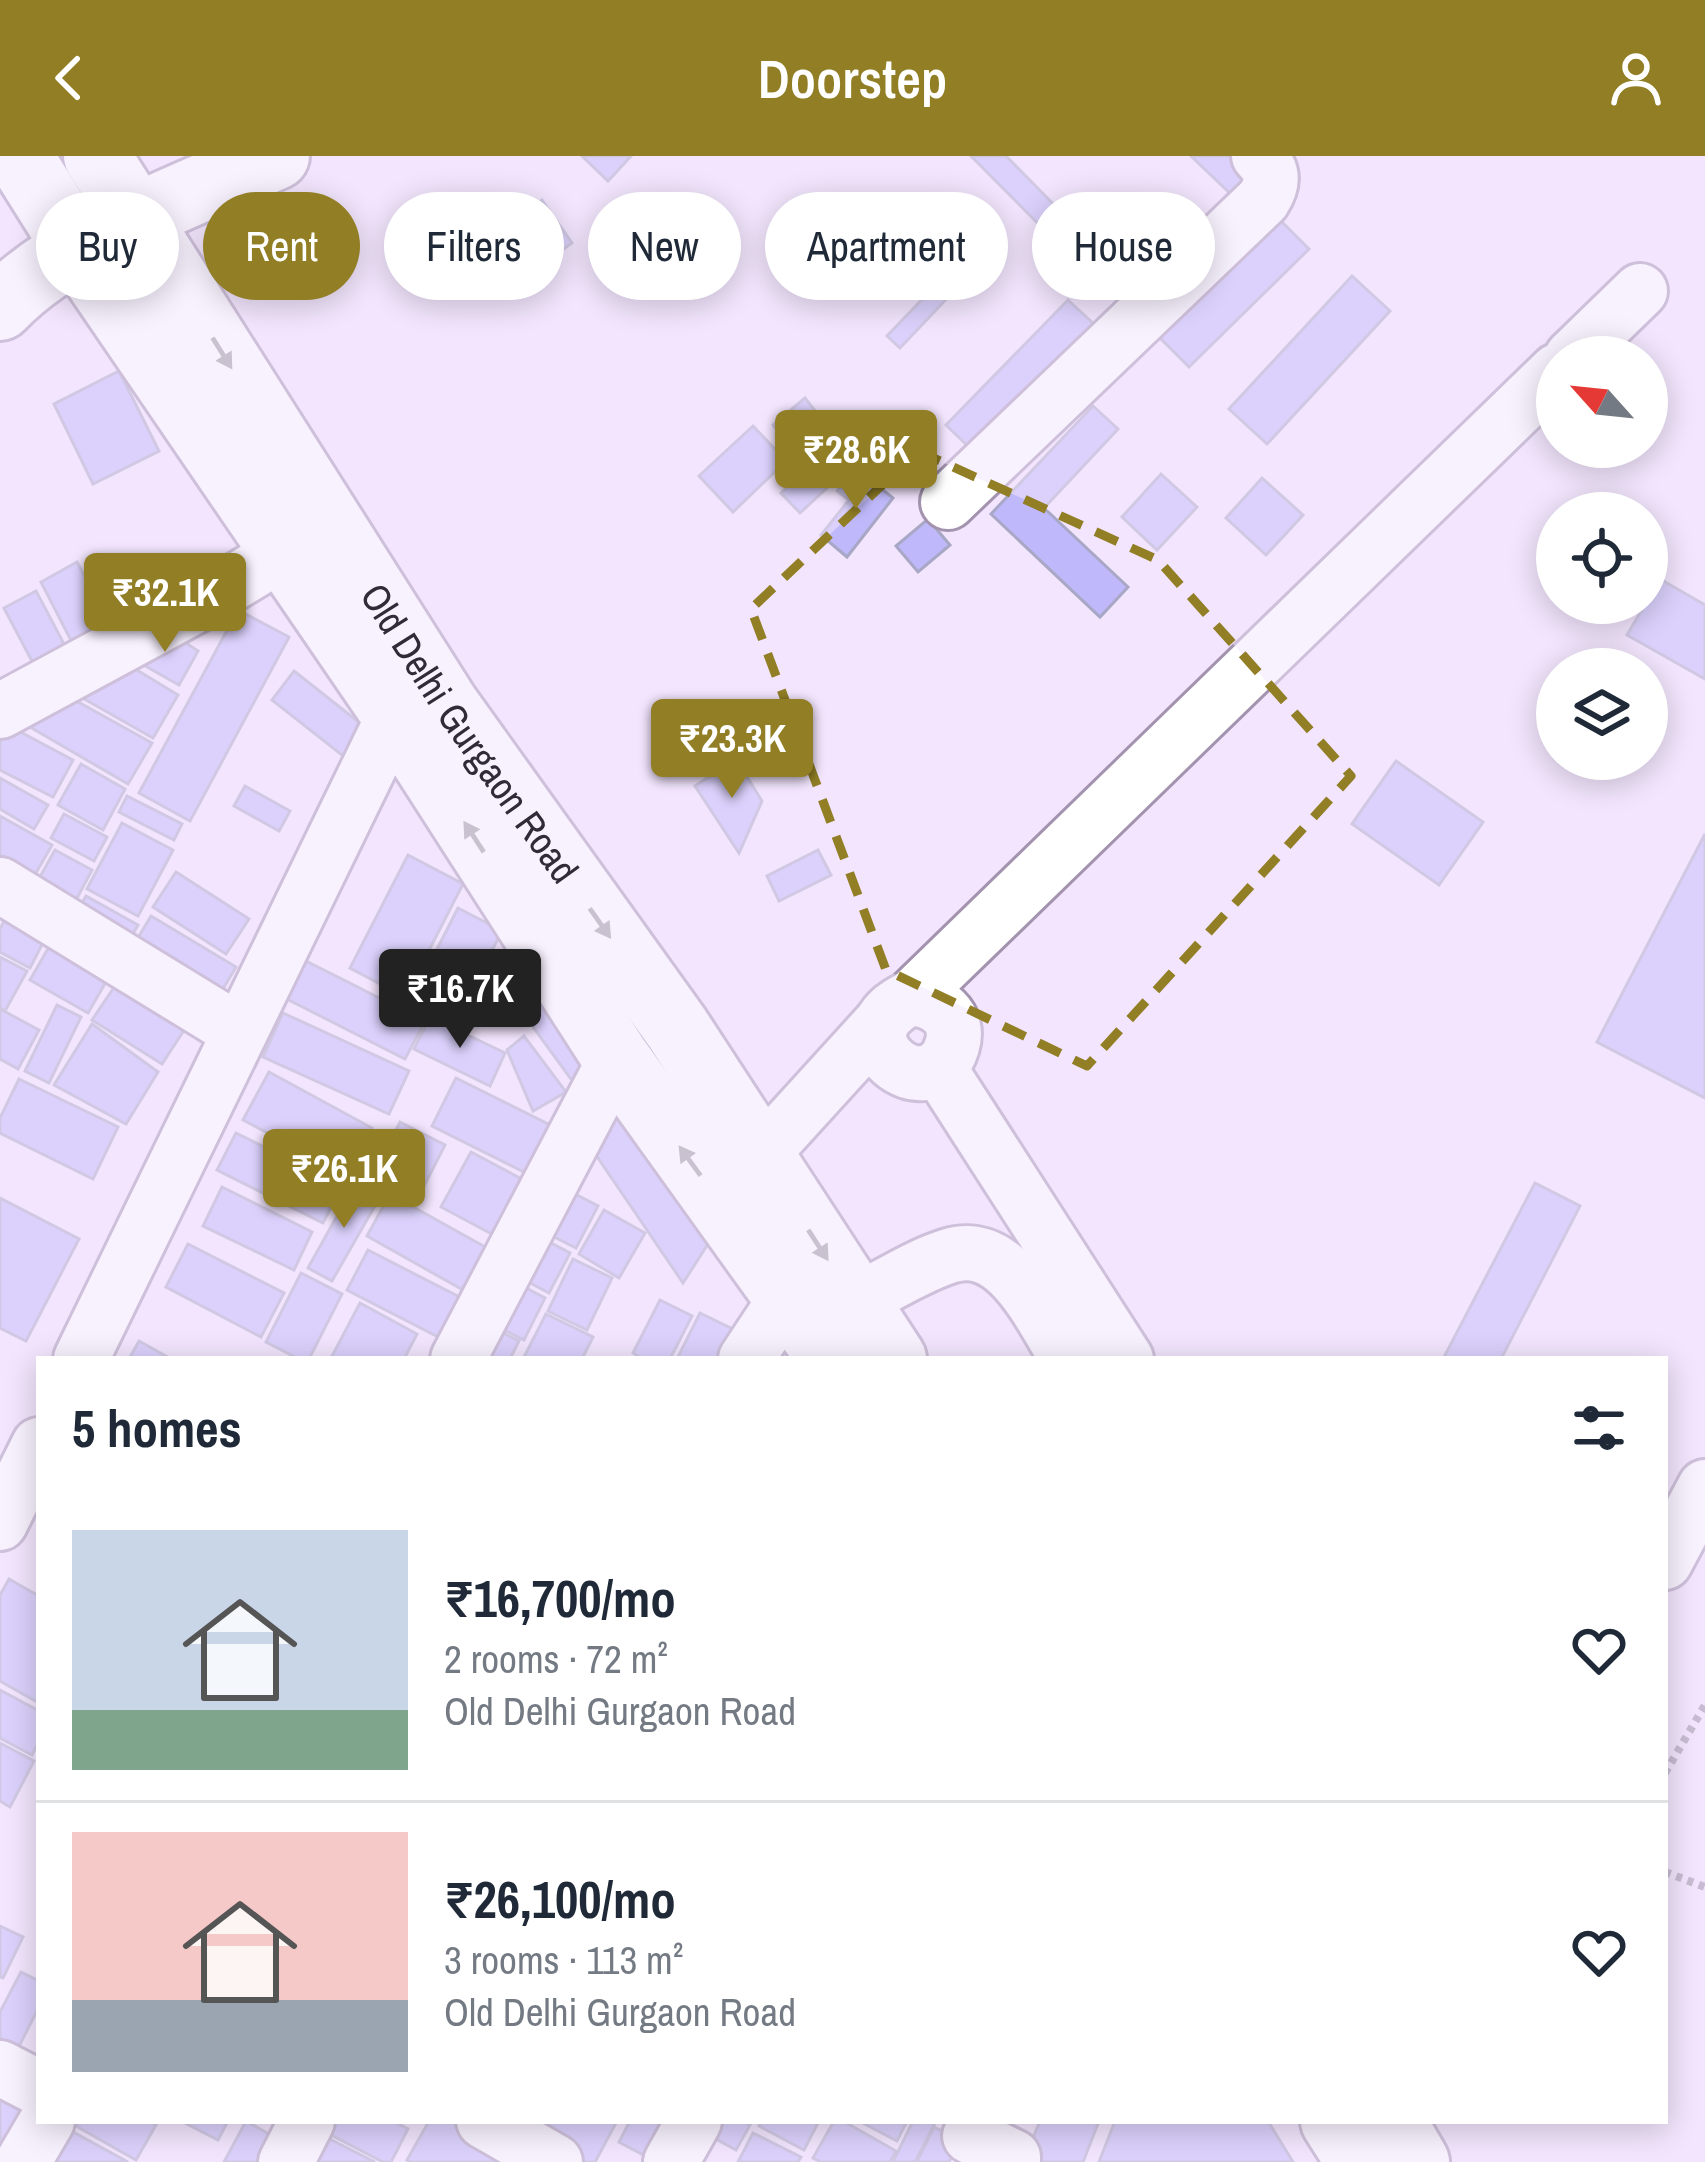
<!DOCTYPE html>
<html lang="en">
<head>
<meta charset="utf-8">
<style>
	:root { --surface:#fff; --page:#f2f2f3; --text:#1f2937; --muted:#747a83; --line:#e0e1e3; --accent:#917e25 }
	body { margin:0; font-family:"Archivo Narrow",sans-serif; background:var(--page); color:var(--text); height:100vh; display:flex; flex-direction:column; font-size:45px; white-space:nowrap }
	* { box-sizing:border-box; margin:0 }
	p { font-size:39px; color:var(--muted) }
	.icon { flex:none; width:66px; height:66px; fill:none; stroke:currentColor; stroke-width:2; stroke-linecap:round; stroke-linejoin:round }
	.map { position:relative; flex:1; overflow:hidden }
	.side { position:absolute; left:36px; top:1200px; width:1632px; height:768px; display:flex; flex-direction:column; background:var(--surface); border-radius:0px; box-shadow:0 6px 30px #0003 }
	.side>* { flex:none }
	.guide { position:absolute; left:36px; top:36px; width:1635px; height:108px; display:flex; gap:24px }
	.needle { width:78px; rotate:297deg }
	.controls { position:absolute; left:1536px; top:180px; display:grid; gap:24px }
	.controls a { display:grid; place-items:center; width:132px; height:132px; border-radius:50%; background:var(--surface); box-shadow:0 6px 30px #0003; font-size:60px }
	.price { position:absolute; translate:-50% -102px; padding:0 27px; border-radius:12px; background:var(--accent); color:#fff; font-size:39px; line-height:78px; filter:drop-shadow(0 3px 6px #0008) }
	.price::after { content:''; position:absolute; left:50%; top:72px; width:36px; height:27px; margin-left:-18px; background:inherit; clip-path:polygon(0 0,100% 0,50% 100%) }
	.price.current { background:#222; color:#fff }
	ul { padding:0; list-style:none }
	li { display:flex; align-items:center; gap:36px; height:300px; padding:0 36px }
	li+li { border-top:3px solid var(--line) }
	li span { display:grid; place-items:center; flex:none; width:336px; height:240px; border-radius:0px; color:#555 }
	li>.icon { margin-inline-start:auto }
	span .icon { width:144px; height:144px; fill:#fffc; stroke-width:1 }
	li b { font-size:51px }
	h2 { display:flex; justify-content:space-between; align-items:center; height:144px; padding:0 36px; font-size:51px }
	.tag { padding:0 42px; border-radius:54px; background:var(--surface); box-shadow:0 6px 30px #0003; font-size:42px; line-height:108px }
	.tag.current { background:var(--accent); color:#fff }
	header { display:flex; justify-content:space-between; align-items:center; height:156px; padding:0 36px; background:var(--accent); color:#fff; font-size:54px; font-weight:600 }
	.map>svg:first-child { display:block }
</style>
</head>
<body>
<header><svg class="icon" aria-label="back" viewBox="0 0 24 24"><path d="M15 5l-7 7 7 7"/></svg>Doorstep<svg class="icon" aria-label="person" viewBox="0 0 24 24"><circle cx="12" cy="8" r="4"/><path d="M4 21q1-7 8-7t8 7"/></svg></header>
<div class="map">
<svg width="1705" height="2006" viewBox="0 0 1705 2006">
	<rect width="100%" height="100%" fill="#f2e5fd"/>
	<g fill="#bfb9fb" stroke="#a9a7c6" stroke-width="3">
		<path d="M582 0H631L608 25Z"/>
		<path d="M971 0H1006L1127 123 1110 140Z"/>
		<path d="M1191 0H1230L1253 22 1235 42Z"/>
		<path d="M542 44 572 87 517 127 487 84Z"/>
		<path d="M1277 61 1309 93 1189 211 1157 179Z"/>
		<path d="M960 104 972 116 900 192 887 180Z"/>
		<path d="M1352 120 1390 155 1267 288 1229 253Z"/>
		<path d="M1068 144 1096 170 974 296 946 269Z"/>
		<path d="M119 215 159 295 93 328 54 248Z"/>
		<path d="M805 242 823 265 790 291 773 269Z"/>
		<path d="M1093 250 1118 273 1044 352 1128 431 1100 461 991 358Z"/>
		<path d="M753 270 786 305 733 356 699 320Z"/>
		<path d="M837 284 856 305 800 357 781 337Z"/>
		<path d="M855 312 893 342 847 401 821 379 849 344 837 335Z"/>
		<path d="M1161 318 1197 351 1157 394 1122 361Z"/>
		<path d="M1262 322 1303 359 1266 399 1226 362Z"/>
		<path d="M928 363 950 389 918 416 896 390Z"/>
		<path d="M77 406 116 480 79 500 41 426Z"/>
		<path d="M1660 423 1705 449V523L1627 479Z"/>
		<path d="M36 435 76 511 44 528 4 452Z"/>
		<path d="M238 454 289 481 190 665 139 637Z"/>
		<path d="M162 471 198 495 179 529 126 499Z"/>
		<path d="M122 505 178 539 153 582 72 536Z"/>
		<path d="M294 515 370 575 347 603 272 544Z"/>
		<path d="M53 532 152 587 128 628 11 560Z"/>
		<path d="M0 565 73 604 53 641 0 614Z"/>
		<path d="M736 603 762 645 739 697 695 630Z"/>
		<path d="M1396 605 1483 666 1439 729 1352 668Z"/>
		<path d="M81 608 125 633 103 674 58 649Z"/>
		<path d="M0 622 48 649 34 673 0 653Z"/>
		<path d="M245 630 290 655 279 675 234 650Z"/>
		<path d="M127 640 182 668 174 684 119 656Z"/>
		<path d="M64 658 107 681 94 705 51 682Z"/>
		<path d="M0 660 52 689 26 734 0 720Z"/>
		<path d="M122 667 173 694 138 760 87 733Z"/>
		<path d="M1705 678V942L1597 886Z"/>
		<path d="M55 694 92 714 69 757 31 737Z"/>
		<path d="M818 694 831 719 779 745 767 720Z"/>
		<path d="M408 699 463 728 405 841 350 812Z"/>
		<path d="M176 716 249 763 226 798 153 751Z"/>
		<path d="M86 740 138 769 123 795 72 765Z"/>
		<path d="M12 750 51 771 30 812 0 796V773Z"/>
		<path d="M458 752 502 775 453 870 409 848Z"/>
		<path d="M151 760 236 811 211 853 126 802Z"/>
		<path d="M57 777 115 810 88 857 30 824Z"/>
		<path d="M0 801 27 815 5 855 0 852Z"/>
		<path d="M304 804 425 865 405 903 285 842Z"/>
		<path d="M121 821 190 865 162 908 92 864Z"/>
		<path d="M542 837 596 909 573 926 520 853Z"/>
		<path d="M57 849 81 861 49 927 25 915Z"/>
		<path d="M0 853 39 874 18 913 0 903Z"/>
		<path d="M283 857 409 915 389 958 263 901Z"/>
		<path d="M430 861 505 897 490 930 414 893Z"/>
		<path d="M92 868 158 916 126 968 54 929Z"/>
		<path d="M524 880 566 936 533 955 507 894Z"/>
		<path d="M269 916 372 972 348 1019 243 964Z"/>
		<path d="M456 922 556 972 532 1020 432 970Z"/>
		<path d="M19 923 118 971 93 1023 0 977V962Z"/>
		<path d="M611 923 713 1080 683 1127 581 977Z"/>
		<path d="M400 966 445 989 421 1036 376 1013Z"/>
		<path d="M236 977 342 1030 323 1067 217 1014Z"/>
		<path d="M471 996 535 1030 505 1085 441 1051Z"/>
		<path d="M356 1026 381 1039 332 1125 308 1112Z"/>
		<path d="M554 1027 598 1050 576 1092 533 1070Z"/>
		<path d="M1535 1027 1580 1050 1501 1203H1443Z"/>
		<path d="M222 1031 312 1076 294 1114 203 1070Z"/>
		<path d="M390 1038 496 1097 472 1139 367 1080Z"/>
		<path d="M0 1042 79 1083 26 1185 0 1172Z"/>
		<path d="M604 1054 645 1077 619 1122 579 1098Z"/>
		<path d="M528 1075 570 1097 549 1137 508 1115Z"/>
		<path d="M188 1088 284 1137 261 1181 166 1131Z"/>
		<path d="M368 1094 471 1147 450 1187 347 1134Z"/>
		<path d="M573 1103 612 1122 587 1174 548 1155Z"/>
		<path d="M301 1117 342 1138 309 1203H299L266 1186Z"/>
		<path d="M503 1120 545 1142 524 1184 481 1162Z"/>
		<path d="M660 1144 692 1160 670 1203H643L633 1197Z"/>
		<path d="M360 1147 417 1178 404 1203 331 1202Z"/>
		<path d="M700 1157 749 1181 738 1203H677Z"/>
		<path d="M546 1158 593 1181 582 1203H523Z"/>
		<path d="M478 1164 519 1185 510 1203H459Z"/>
		<path d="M139 1185 171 1203H129Z"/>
		<path d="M9 1423 39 1440V1547L0 1525V1439Z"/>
		<path d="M0 1534 39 1555V1585L32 1599 0 1582Z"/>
		<path d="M0 1587 34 1605 10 1651 0 1645Z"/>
		<path d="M0 1770 23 1781 3 1822 0 1821Z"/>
		<path d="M21 1816 39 1825V1851L10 1908 0 1903V1856Z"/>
		<path d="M9 1928 39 1943 0 2006V1945Z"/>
		<path d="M79 1965H149L156 1969 136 2004 76 1970Z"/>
		<path d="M181 1965H228L218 1984Z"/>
		<path d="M246 1965 290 1990 281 2006H224Z"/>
		<path d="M314 1965H393L408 1973 391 2006H383L312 1969Z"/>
		<path d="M429 1965H471L511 1987 501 2006H411L407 2004Z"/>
		<path d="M540 1965H617L595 2006H573L530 1984Z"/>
		<path d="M630 1965H657L682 1978 657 2006 619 1986Z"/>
		<path d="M699 1965H742L750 1969 736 1994 696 1972Z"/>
		<path d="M762 1965H819L804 1994 759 1970Z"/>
		<path d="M834 1965H843L896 1995 890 2006H821L813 2002Z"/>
		<path d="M859 1965H907L897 1985Z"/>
		<path d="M913 1965 935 1967 915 2006H893Z"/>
		<path d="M1040 1965H1099L1083 2006H1023Z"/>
		<path d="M1115 1965H1268L1293 2006H1099Z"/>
		<path d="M55 1966 128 2006H32Z"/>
		<path d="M934 1971 960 1984 949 2006H917Z"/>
		<path d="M312 1974 375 2006H314Z"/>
		<path d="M753 1977 801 2001 798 2006H738Z"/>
	</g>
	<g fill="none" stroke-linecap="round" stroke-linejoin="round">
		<defs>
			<g id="minor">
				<path d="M1572 201 1640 135"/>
				<path d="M948 346 1263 44C1274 27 1274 15 1259 0"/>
				<path d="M0 555 200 447 286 395"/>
				<path d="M0 729 240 876"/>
				<path d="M911 842C937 844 961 861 952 890 931 959 828 880 911 842L1557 215"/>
				<path d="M938 911 1126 1203"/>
				<path d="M760 1000 882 866"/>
				<path d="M855 1146C885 1131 917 1110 949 1100 1009 1081 1042 1164 1068 1203"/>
				<path d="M81 1203 395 558"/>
				<path d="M458 1203 616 902"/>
				<path d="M746 1203 787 1141"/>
				<path d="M0 1367 39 1289"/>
				<path d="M1665 1406 1705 1331"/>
				<path d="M0 1912 39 1932"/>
				<path d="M484 1965 555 2006"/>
				<path d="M970 1980 1013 2001V2006"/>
				<path d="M23 2006 47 1965"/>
				<path d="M286 2006 307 1965"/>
				<path d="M671 2006 694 1965"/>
			</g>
			<g id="major">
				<path d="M19 0 78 94 395 558 616 902 832 1203"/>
				<path id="s1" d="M97 0 446 550 677 872 893 1203"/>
				<path d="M0 151C64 83 191 38 276 0"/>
				<path d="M1334 1965 1360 2006"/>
				<path d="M1392 1965 1416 2006"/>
			</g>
		</defs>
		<use href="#minor" stroke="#a393af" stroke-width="60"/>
		<use href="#major" stroke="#a393af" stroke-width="72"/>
		<g stroke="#93899b" stroke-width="8" stroke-dasharray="6 6" stroke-linecap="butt">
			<path d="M1665 1617 1705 1549"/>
			<path d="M1665 1716 1705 1731"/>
		</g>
		<use href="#minor" stroke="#fff" stroke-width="54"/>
		<use href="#major" stroke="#fff" stroke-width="66"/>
	</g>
	<defs><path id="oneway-solid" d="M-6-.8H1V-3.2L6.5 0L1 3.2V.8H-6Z" transform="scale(3)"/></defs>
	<g fill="#98959a">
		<use href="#oneway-solid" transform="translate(222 197) rotate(58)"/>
		<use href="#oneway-solid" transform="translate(474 681) rotate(-123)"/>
		<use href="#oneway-solid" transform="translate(600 767) rotate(55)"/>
		<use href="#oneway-solid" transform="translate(690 1005) rotate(-126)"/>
		<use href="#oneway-solid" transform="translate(818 1089) rotate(57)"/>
	</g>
	<path d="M0 0H1705V2006H0ZM918 295 1158 404 1351 620 1087 910 886 814 751 453Z" fill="#f2e5fd" fill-opacity=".55" fill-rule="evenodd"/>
	<path fill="none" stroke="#917e25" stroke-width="9" stroke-dasharray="24 15" stroke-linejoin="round" d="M918 295 1158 404 1351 620 1087 910 886 814 751 453Z"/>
	<g text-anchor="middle" stroke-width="9" stroke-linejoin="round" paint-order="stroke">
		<g font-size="39" fill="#312b36" stroke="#f2e5fd">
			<text dy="14" stroke="none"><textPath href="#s1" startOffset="687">Old Delhi Gurgaon Road</textPath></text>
		</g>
	</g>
</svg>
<div class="controls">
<a><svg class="needle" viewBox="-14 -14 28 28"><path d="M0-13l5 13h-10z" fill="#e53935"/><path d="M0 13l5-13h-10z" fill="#747a83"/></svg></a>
<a><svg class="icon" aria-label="locate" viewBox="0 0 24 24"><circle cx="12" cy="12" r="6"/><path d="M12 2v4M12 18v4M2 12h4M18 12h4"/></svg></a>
<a><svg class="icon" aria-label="layers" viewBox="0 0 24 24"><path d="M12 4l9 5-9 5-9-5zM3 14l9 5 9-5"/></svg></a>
</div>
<b class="price" style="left:856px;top:356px">₹28.6K</b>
<b class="price" style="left:165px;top:499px">₹32.1K</b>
<b class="price" style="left:732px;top:645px">₹23.3K</b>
<b class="price current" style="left:460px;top:895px">₹16.7K</b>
<b class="price" style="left:344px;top:1075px">₹26.1K</b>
<div class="guide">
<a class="tag">Buy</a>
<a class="tag current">Rent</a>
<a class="tag">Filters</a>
<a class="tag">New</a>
<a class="tag">Apartment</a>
<a class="tag">House</a>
</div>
<section class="side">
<h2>5 homes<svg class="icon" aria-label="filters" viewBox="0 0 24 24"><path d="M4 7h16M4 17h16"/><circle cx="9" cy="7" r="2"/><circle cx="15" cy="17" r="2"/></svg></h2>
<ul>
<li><span style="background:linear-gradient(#c9d6e8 75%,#7fa58c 0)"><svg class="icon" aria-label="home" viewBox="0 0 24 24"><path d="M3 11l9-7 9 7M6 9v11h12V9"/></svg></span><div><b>₹16,700/mo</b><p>2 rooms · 72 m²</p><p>Old Delhi Gurgaon Road</p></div><svg class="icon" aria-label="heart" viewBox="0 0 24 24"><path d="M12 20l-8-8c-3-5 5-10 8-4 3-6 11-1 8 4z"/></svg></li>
<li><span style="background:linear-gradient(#f6c9c9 70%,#9aa5b1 0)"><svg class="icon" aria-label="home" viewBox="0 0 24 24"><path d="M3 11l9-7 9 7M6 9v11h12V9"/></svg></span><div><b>₹26,100/mo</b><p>3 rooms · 113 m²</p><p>Old Delhi Gurgaon Road</p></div><svg class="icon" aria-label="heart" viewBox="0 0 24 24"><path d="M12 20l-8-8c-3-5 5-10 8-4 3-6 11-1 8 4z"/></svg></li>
</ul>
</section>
</div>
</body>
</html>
